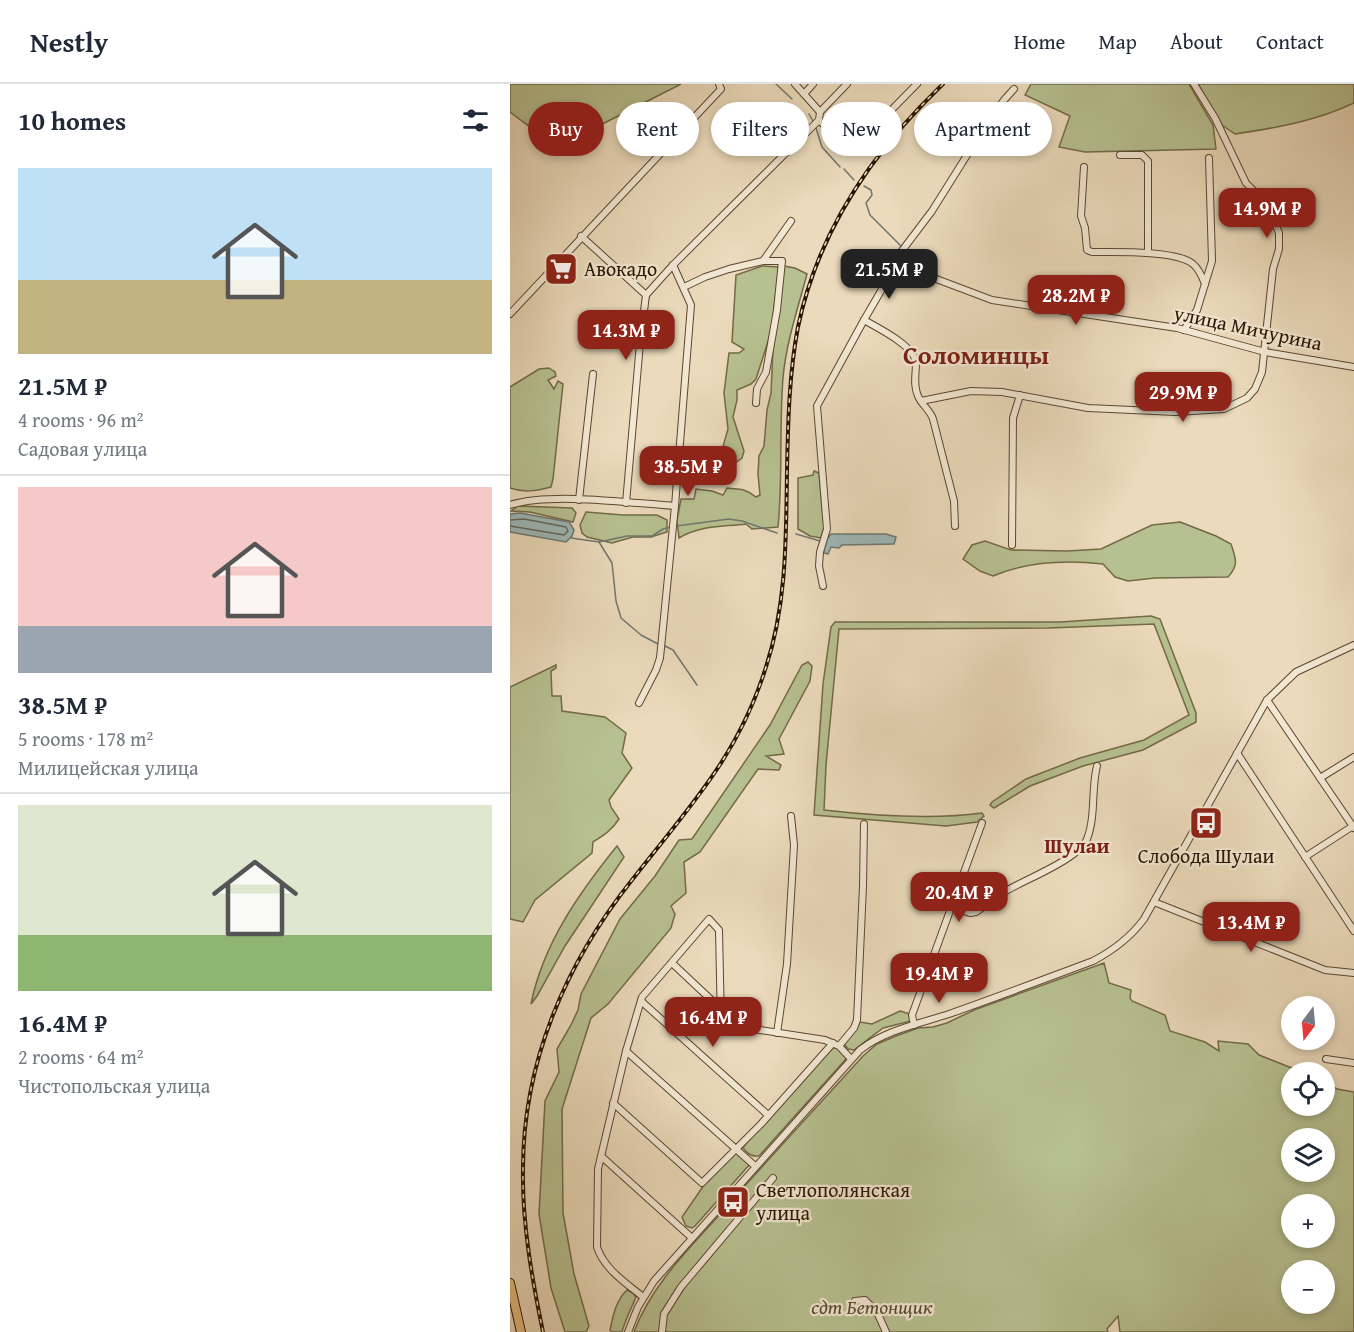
<!DOCTYPE html>
<html lang="en">
<head>
<meta charset="utf-8">
<style>
	:root { --surface:#fff; --page:#f2f2f3; --text:#1f2937; --muted:#747a83; --line:#e0e1e3; --accent:#8f2418 }
	body { margin:0; font-family:"Gentium Book Plus",serif; background:var(--page); color:var(--text); height:100vh; display:flex; flex-direction:column; font-size:22px; white-space:nowrap }
	* { box-sizing:border-box; margin:0 }
	p { font-size:20px; color:var(--muted) }
	.icon { flex:none; width:33px; height:33px; fill:none; stroke:currentColor; stroke-width:2; stroke-linecap:round; stroke-linejoin:round }
	.map { position:relative; flex:1; overflow:hidden }
	.sheet { display:flex; flex-direction:column; background:var(--surface); width:510px }
	.sheet>* { flex:none }
	.hud { position:absolute; left:18px; top:18px; width:570px; height:54px; display:flex; gap:12px }
	.needle { width:39px; rotate:196deg }
	.buttons { position:absolute; left:771px; top:912px; display:grid; gap:12px }
	.buttons a { display:grid; place-items:center; width:54px; height:54px; border-radius:50%; background:var(--surface); box-shadow:0 3px 9px #0003; font-size:30px }
	.price { position:absolute; translate:-50% -51px; padding:0 14px; border-radius:12px; background:var(--accent); color:#fff; font-size:20px; line-height:39px; filter:drop-shadow(0 2px 3px #0008) }
	.price::after { content:''; position:absolute; left:50%; top:36px; width:18px; height:14px; margin-left:-9px; background:inherit; clip-path:polygon(0 0,100% 0,50% 100%) }
	.price.on { background:#222; color:#fff }
	ul { padding:0; list-style:none }
	li { display:grid; align-content:center; gap:12px; height:318px; padding:0 18px }
	li+li { border-top:2px solid var(--line) }
	li span { display:grid; place-items:center; height:186px; border-radius:0px; color:#555 }
	li>.icon { margin-inline-start:auto }
	span .icon { width:108px; height:108px; fill:#fffc; stroke-width:1 }
	li b { font-size:26px }
	h2 { display:flex; justify-content:space-between; align-items:center; height:72px; padding:0 18px; font-size:26px }
	.tag { padding:0 21px; border-radius:27px; background:var(--surface); box-shadow:0 3px 9px #0003; font-size:21px; line-height:54px }
	.tag.on { background:var(--accent); color:#fff }
	header { display:flex; align-items:center; gap:36px; box-sizing:border-box; height:84px; padding:0 30px; background:var(--surface); border-bottom:2px solid var(--line) }
	header strong { font-size:28px }
	nav { display:flex; gap:33px; margin-inline-start:auto; font-size:21px }
	main { display:flex; flex:1; min-height:0 }
	.map>svg:first-child { display:block }
</style>
</head>
<body>
<header>
<strong>Nestly</strong>
<nav><a>Home</a><a>Map</a><a>About</a><a>Contact</a></nav>
</header>
<main>
<section class="sheet">
<h2>10 homes<svg class="icon" aria-label="filters" viewBox="0 0 24 24"><path d="M4 7h16M4 17h16"/><circle cx="9" cy="7" r="2"/><circle cx="15" cy="17" r="2"/></svg></h2>
<ul>
<li><span style="background:linear-gradient(#bfe0f5 60%,#c2b280 0)"><svg class="icon" aria-label="home" viewBox="0 0 24 24"><path d="M3 11l9-7 9 7M6 9v11h12V9"/></svg></span><div><b>21.5M ₽</b><p>4 rooms · 96 m²</p><p>Садовая улица</p></div></li>
<li><span style="background:linear-gradient(#f6c9c9 75%,#9aa5b1 0)"><svg class="icon" aria-label="home" viewBox="0 0 24 24"><path d="M3 11l9-7 9 7M6 9v11h12V9"/></svg></span><div><b>38.5M ₽</b><p>5 rooms · 178 m²</p><p>Милицейская улица</p></div></li>
<li><span style="background:linear-gradient(#dfe7d0 70%,#8fb573 0)"><svg class="icon" aria-label="home" viewBox="0 0 24 24"><path d="M3 11l9-7 9 7M6 9v11h12V9"/></svg></span><div><b>16.4M ₽</b><p>2 rooms · 64 m²</p><p>Чистопольская улица</p></div></li>
</ul>
</section>
<div class="map">
<svg width="844" height="1248" viewBox="0 0 844 1248">
	<rect width="100%" height="100%" fill="#ebdabb"/>
	<filter id="stains"><feTurbulence type="fractalNoise" baseFrequency=".00333" numOctaves="4"/><feColorMatrix values="0 0 0 0 .2 0 0 0 0 .09 0 0 0 0 .02 0 0 0 .5 -.17"/></filter>
	<radialGradient id="worn" r=".72"><stop offset=".6" stop-color="#630" stop-opacity="0"/><stop offset="1" stop-color="#630" stop-opacity=".3"/></radialGradient>
	<g fill="#b7c090" stroke="#726a48" stroke-width="1.5" fill-rule="evenodd">
		<path d="M0 0H171L47 63 0 28Z"/>
		<path d="M521 0H679L703 41 706 65 575 68 549 63 560 32 515 11Z"/>
		<path d="M688 0H844V19C807 37 765 44 725 50L712 41Z"/>
		<path d="M252 182 269 183 261 248 246 295 241 300 227 306V316L223 333 234 367 232 374 218 384 213 382 210 373 218 345 214 309 219 269H229L234 265 222 258 226 191Z"/>
		<path d="M274 182 285 184 297 190C288 224 276 259 273 294 269 344 273 393 268 443L242 445 236 440C213 443 189 441 169 454L167 436 171 415H184L186 405 202 407 213 411 217 404C230 405 236 405 246 413L250 411 248 390 249 372 254 362 257 326 261 309 263 265Z"/>
		<path d="M39 284 45 288 46 292 38 296 44 305 48 297 53 300 43 395 41 403C26 407 14 409 0 404V303L29 285Z"/>
		<path d="M304 387 309 389 314 443 311 454 300 452 288 445V394L303 391Z"/>
		<path d="M8 422 62 424 66 429 63 438 20 428 1 427Z"/>
		<path d="M76 428 113 431H147L157 436V448L141 453H123L102 459 77 453 72 449 70 441Z"/>
		<path d="M670 438 706 452 721 460C726 475 729 481 718 493L645 494 618 497 605 493 593 480C556 476 518 477 483 492L470 487 453 475 462 461 475 457 501 466 557 467 591 465 642 441Z"/>
		<path d="M641 532 650 535 686 629V638L633 666 573 682 520 702 484 724 480 721 482 718 516 695 570 674 634 656 679 631 644 540 538 544 329 545 316 681 314 726C366 732 421 736 472 729L474 732 467 738 436 742 304 731 313 600 321 543 325 538H550Z"/>
		<path d="M298 578 302 582 300 597 269 655 274 670 256 672 271 681 269 686 248 685 190 768 174 778 176 809 161 822 165 830 161 844 98 920 81 934 52 1025 53 1129 64 1190 79 1242 76 1248H55L41 1204 29 1130 35 1017 49 988 47 965 61 941 68 926 71 910 110 835 145 792 169 756 182 755 260 641 292 581Z"/>
		<path d="M46 581V584L41 587 42 612H51L52 627 95 633 116 649 112 669 122 684 99 716 101 723 109 735C102 746 94 751 83 758L82 769 25 816 13 838 0 835V603Z"/>
		<path d="M107 762 114 773 55 862 27 912 21 920C33 860 69 809 107 762Z"/>
		<path d="M594 879 599 899 621 906 620 914 622 917 655 931 660 947 695 958 709 967 708 957 738 960 749 971 792 988H782V1022H814L815 999 827 1005 844 1008V1248H610L608 1232 597 1245 598 1248H124C142 1200 179 1165 212 1128 258 1075 306 1024 353 972L367 960 386 952 408 944 423 943 437 939 464 926ZM782 1054H814V1088H782ZM782 1120H814V1154H782ZM782 1186H814V1220H782Z"/>
		<path d="M390 927 400 930 401 937 373 944 344 966 338 965 335 961 336 957 350 938 362 940Z"/>
		<path d="M327 963 336 971V975L249 1072C241 1073 237 1069 233 1064L237 1058 322 964Z"/>
		<path d="M225 1068 240 1080 185 1142 182 1144 176 1142 172 1133 194 1101Z"/>
		<path d="M117 1206 123 1209 126 1213C121 1225 115 1236 112 1248H102L100 1246C103 1232 106 1216 117 1206Z"/>
	</g>
	<g fill="#9cb8ba" stroke="#6f7770" stroke-width="1.5">
		<path d="M10 429 59 438 64 446 62 452 56 458 0 448V430Z"/>
		<path d="M321 450H376L386 453 384 460 332 461 329 464 321 463 318 470 314 469 313 460Z"/>
	</g>
	<g fill="none" stroke-linecap="round" stroke-linejoin="round">
		<path stroke="#64665d" stroke-width="1.5" d="M0 436 14 435 51 442 56 443 58 447 54 451 0 442"/>
		<g stroke="#6f7770" stroke-width="1.5">
			<path d="M266 0 282 15"/>
			<path d="M299 30 303 37"/>
			<path d="M306 44 312 63 330 83"/>
			<path d="M334 85 344 96"/>
			<path d="M354 102 361 106 362 111 356 119 360 131 391 162"/>
			<path d="M166 442 219 435 232 437 267 449"/>
			<path d="M286 450 310 457"/>
			<path d="M61 454 89 458 117 452H142L153 445 161 443"/>
			<path d="M89 458 102 479 106 517 111 534 131 551 148 560"/>
			<path d="M155 562 163 566 187 601"/>
		</g>
		<defs>
			<g id="minor">
				<path d="M285 0 310 28"/>
				<path d="M294 10 303 0"/>
				<path d="M309 36 340 68 407 0"/>
				<path d="M610 71H632L638 77V168"/>
				<path d="M574 83 571 132 575 144 577 166 582 168C604 168 667 166 683 180 689 185 692 192 695 200"/>
				<path d="M71 152 136 211 130 259 116 419"/>
				<path d="M379 193 394 189 413 190 482 216 667 244 755 268 844 283"/>
				<path d="M174 203 195 193 219 185 253 177 281 137"/>
				<path d="M136 211 163 181 309 36 310 28 337 0"/>
				<path d="M0 230 211 5 209 0"/>
				<path d="M354 236C368 244 405 262 406 279 406 290 403 301 408 312 411 320 420 326 423 335L444 417 445 442"/>
				<path d="M674 246 687 226 702 177 699 74"/>
				<path d="M411 317 461 307 492 308 578 324 666 328 714 325 737 314 745 305 752 288 763 185 769 165V149L757 120 736 99 705 34 684 0"/>
				<path d="M246 319 247 305 256 288 267 226 272 177H253"/>
				<path d="M69 416 83 290"/>
				<path d="M0 421C42 408 120 419 165 422"/>
				<path d="M502 461 503 334 510 311"/>
				<path d="M313 502 309 482 310 468 317 445 307 322 354 236 379 193 388 172 422 127 469 52 494 16 504 5"/>
				<path d="M757 616 844 744"/>
				<path d="M129 619 146 586 150 574 165 422 181 221 163 181"/>
				<path d="M727 669 844 847"/>
				<path d="M810 694 844 673"/>
				<path d="M795 773 843 742"/>
				<path d="M644 818 815 886 844 889"/>
				<path d="M442 823 460 829 466 828C476 821 486 813 496 807 516 795 569 775 577 755 586 732 581 705 587 682"/>
				<path d="M162 879 211 925"/>
				<path d="M131 917 258 1031"/>
				<path d="M404 941 402 931 472 739"/>
				<path d="M267 949 277 880 284 761 281 732"/>
				<path d="M329 962 344 944 347 936 353 802 354 740"/>
				<path d="M116 967 245 1082"/>
				<path d="M816 975 844 979"/>
				<path d="M103 1019 192 1099 251 1040 323 959"/>
				<path d="M91 1072 182 1154"/>
				<path d="M133 1213C116 1199 94 1185 87 1163L88 1085 116 967 132 913 199 835 209 846 211 940 315 956 329 962 341 975"/>
				<path d="M345 1217 355 1216 367 1228 376 1248"/>
				<path d="M118 1248 128 1223 144 1197 350 966C376 946 408 940 439 930 487 913 535 895 583 877 604 866 620 854 634 835L757 616 786 588 844 561"/>
				<path d="M152 1248 154 1230 171 1203 263 1094"/>
			</g>
			<path id="major" d="M0 1199 11 1248"/>
		</defs>
		<use href="#minor" stroke="#5c462f" stroke-width="8"/>
		<use href="#major" stroke="#2c1500" stroke-width="10"/>
		<use href="#minor" stroke="#f2e7d3" stroke-width="6"/>
		<use href="#major" stroke="#e6bd7e" stroke-width="8"/>
		<defs>
			<path id="rail" d="M33 1248C22 1195 12 1139 13 1085 13 978 56 879 122 796 178 724 228 673 256 583 277 519 276 453 277 386 278 339 279 290 288 243 308 147 363 67 433 0"/>
		</defs>
		<use href="#rail" stroke="#2c1500" stroke-width="4"/>
		<use href="#rail" stroke="#f2e7d3" stroke-width="1.5" stroke-dasharray="4.5" stroke-linecap="butt"/>
	</g>
	<defs>
		<symbol id="supermarket-square" viewBox="-11 -11 22 22"><rect x="-9" y="-9" width="18" height="18" rx="4" fill="#8f2418" stroke="#f2e7d3"/><path d="M-6-5.5h2.5l.6 2H6L4.5 2H-2.5L-4.4-4H-6ZM-1.5 3.2a1.3 1.3 0 1 0 .1 0ZM3 3.2a1.3 1.3 0 1 0 .1 0Z" fill="#fff"/></symbol>
		<symbol id="bus-square" viewBox="-11 -11 22 22"><rect x="-9" y="-9" width="18" height="18" rx="4" fill="#8f2418" stroke="#f2e7d3"/><path d="M-5-6H5V4H4V6H2V4H-2V6H-4V4H-5ZM-3.5-4V0h7V-4ZM-3.5 1.2v1.5H-2V1.2ZM2 1.2v1.5H3.5V1.2Z" fill="#fff"/></symbol>
	</defs>
	<g fill-rule="evenodd">
		<use href="#supermarket-square" x="32" y="166" width="38" height="38"/>
		<use href="#bus-square" x="677" y="720" width="38" height="38"/>
		<use href="#bus-square" x="204" y="1099" width="38" height="38"/>
	</g>
	<g text-anchor="middle" stroke-width="4.5" stroke-linejoin="round" paint-order="stroke">
		<g font-size="20" fill="#2c1500" stroke="#f2e7d3" text-anchor="start">
			<text x="74" y="192">Авокадо</text>
			<text x="696" y="779" text-anchor="middle">Слобода Шулаи</text>
			<text x="246" y="1113">Светлополянская<tspan x="246" dy="23">улица</tspan></text>
		</g>
		<g font-size="20" fill="#2c1500" stroke="#f2e7d3">
			<text transform="translate(738 244) rotate(12)" y="7">улица Мичурина</text>
		</g>
		<g font-size="20" font-style="italic" fill="#56482b" stroke="#f2e7d3">
			<text x="362" y="1230">сдт Бетонщик</text>
		</g>
		<g font-size="21" font-weight="bold" fill="#7a1f14" stroke="#f2e7d3">
			<text x="567" y="769">Шулаи</text>
		</g>
		<g font-size="26" font-weight="bold" fill="#7a1f14" stroke="#f2e7d3">
			<text x="466" y="280">Соломинцы</text>
		</g>
	</g>
	<rect width="100%" height="100%" filter="url(#stains)"/>
	<rect width="100%" height="100%" fill="url(#worn)"/>
</svg>
<div class="buttons">
<a><svg class="needle" viewBox="-14 -14 28 28"><path d="M0-13l5 13h-10z" fill="#e53935"/><path d="M0 13l5-13h-10z" fill="#747a83"/></svg></a>
<a><svg class="icon" aria-label="locate" viewBox="0 0 24 24"><circle cx="12" cy="12" r="6"/><path d="M12 2v4M12 18v4M2 12h4M18 12h4"/></svg></a>
<a><svg class="icon" aria-label="layers" viewBox="0 0 24 24"><path d="M12 4l9 5-9 5-9-5zM3 14l9 5 9-5"/></svg></a>
<a>+</a>
<a>−</a>
</div>
<b class="price" style="left:757px;top:155px">14.9M ₽</b>
<b class="price on" style="left:379px;top:216px">21.5M ₽</b>
<b class="price" style="left:566px;top:242px">28.2M ₽</b>
<b class="price" style="left:116px;top:277px">14.3M ₽</b>
<b class="price" style="left:673px;top:339px">29.9M ₽</b>
<b class="price" style="left:178px;top:413px">38.5M ₽</b>
<b class="price" style="left:449px;top:839px">20.4M ₽</b>
<b class="price" style="left:741px;top:869px">13.4M ₽</b>
<b class="price" style="left:429px;top:920px">19.4M ₽</b>
<b class="price" style="left:203px;top:964px">16.4M ₽</b>
<div class="hud">
<a class="tag on">Buy</a>
<a class="tag">Rent</a>
<a class="tag">Filters</a>
<a class="tag">New</a>
<a class="tag">Apartment</a>
</div>
</div>
</main>
</body>
</html>
